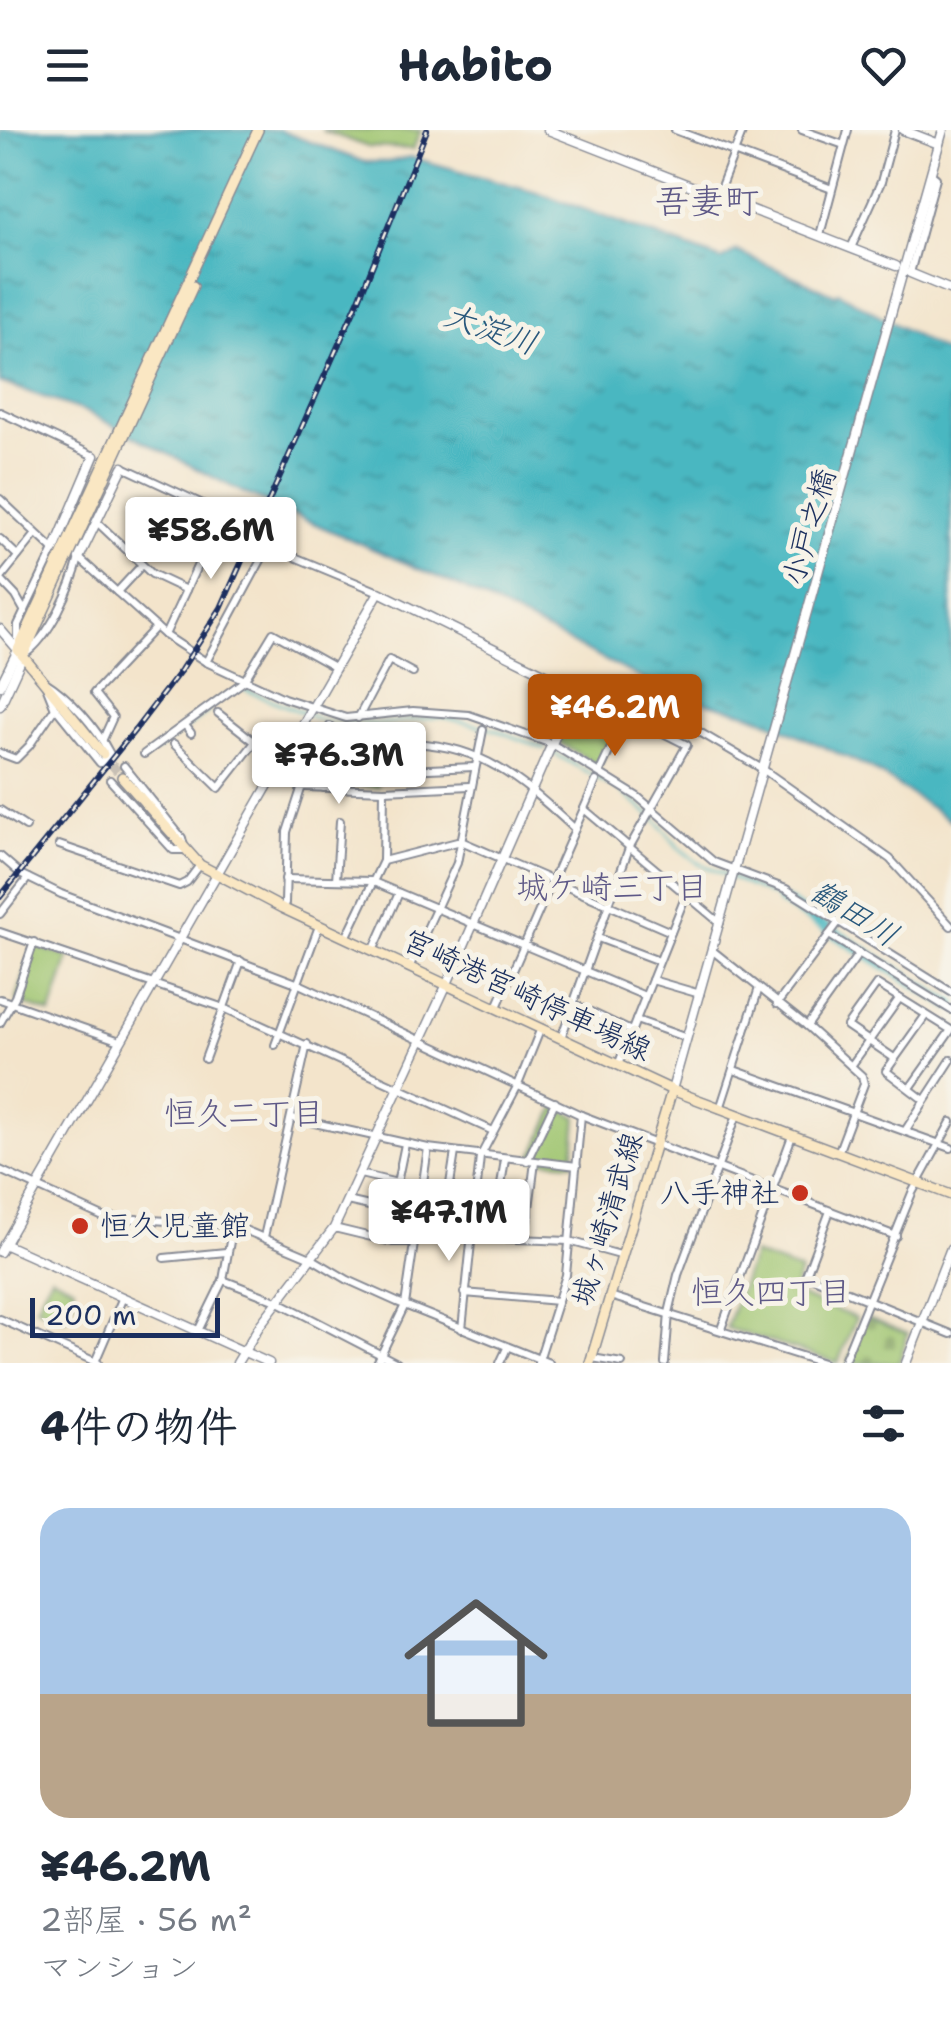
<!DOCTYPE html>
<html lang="ja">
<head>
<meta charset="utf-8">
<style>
	:root { --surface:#fff; --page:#f2f2f3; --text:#1f2937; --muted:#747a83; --accent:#b45309 }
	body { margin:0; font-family:"Shantell Sans","Klee One",sans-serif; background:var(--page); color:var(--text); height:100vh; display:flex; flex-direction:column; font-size:38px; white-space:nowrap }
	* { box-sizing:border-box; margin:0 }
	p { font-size:32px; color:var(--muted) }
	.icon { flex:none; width:55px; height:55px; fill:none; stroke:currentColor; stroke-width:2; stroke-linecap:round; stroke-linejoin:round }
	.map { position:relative; height:1233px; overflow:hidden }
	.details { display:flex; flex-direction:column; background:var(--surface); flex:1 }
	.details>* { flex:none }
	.scale { position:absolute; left:30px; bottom:25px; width:190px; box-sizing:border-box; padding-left:10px; border:5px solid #1b2f5e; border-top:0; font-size:28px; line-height:35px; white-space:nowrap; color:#1b2f5e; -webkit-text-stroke:8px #f7f3e8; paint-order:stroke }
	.price { position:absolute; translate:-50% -85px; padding:0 22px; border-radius:10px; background:#fff; color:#222; font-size:32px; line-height:65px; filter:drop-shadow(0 2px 5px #0008) }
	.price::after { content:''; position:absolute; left:50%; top:60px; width:30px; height:22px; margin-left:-15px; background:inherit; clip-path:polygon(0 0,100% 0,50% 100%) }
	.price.selected { background:var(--accent); color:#fff }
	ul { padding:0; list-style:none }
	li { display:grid; align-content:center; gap:20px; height:530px; padding:0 40px }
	li span { display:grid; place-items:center; height:310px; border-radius:30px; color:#555 }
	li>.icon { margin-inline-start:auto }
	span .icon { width:180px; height:180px; fill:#fffc; stroke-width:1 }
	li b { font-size:42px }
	h2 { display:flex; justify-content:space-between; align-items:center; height:120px; padding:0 40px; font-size:42px }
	header { display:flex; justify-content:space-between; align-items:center; height:130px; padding:0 40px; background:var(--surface); font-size:45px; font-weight:700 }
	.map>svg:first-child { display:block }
</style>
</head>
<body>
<header><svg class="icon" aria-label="menu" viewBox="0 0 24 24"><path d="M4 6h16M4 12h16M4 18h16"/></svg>Habito<svg class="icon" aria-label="heart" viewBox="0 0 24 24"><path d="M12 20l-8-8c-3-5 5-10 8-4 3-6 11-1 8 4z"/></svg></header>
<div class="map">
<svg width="951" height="1233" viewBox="0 0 951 1233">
	<defs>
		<pattern id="cemetery-stones" width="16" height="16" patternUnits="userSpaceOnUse" patternTransform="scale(2.5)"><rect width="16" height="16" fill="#9fc570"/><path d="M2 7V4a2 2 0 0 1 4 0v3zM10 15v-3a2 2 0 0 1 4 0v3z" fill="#81a05f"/></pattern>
		<pattern id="water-ripples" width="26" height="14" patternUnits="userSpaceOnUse" patternTransform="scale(2.5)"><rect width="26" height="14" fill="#49b7c1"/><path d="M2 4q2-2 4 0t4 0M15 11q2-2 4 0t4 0" fill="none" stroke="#3c95a0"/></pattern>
	</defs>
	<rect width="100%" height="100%" fill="#f7f3e8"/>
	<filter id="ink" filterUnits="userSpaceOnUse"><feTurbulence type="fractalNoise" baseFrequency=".01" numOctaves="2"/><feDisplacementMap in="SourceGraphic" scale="20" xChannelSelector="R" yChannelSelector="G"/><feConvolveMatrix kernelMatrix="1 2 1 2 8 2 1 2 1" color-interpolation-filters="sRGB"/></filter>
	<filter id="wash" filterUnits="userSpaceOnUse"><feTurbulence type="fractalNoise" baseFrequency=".0048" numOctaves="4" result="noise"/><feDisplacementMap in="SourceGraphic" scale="40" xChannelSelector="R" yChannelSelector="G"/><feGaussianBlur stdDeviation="2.25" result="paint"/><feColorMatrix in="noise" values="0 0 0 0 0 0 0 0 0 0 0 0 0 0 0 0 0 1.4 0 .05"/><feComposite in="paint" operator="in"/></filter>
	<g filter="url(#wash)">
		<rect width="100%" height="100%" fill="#f3e4cb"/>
		<path fill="url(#cemetery-stones)" stroke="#5d7a67" stroke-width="2.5" d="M865 1187 908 1204 899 1233H847Z"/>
		<g fill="#9fc570" stroke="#5d7a67" stroke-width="2.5">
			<path d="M321 0H421L413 19 368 17Z"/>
			<path d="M577 565 622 588 599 636 557 611Z"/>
			<path d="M331 620 377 623 378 657 328 653Z"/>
			<path d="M38 817 69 827 51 884 16 871 34 818Z"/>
			<path d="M556 977 577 987 573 1033 535 1030 532 1027Z"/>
			<path d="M753 1124 800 1141 793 1163 856 1188 838 1233 726 1198Z"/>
			<path d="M51 1146 74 1157 73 1162 77 1164 65 1189 36 1177Z"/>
		</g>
		<path fill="url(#water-ripples)" stroke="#327390" stroke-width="2.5" d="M0 0H278L364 32H389L410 27 537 62 722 130 736 121 835 165 838 162 951 226V691L871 638 754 585 668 562 456 455 244 363 87 282 0 252Z"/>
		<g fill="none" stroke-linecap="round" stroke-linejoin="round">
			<g stroke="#49b7c1" stroke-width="2.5">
				<path d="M241 558 321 590 378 594 443 587 496 600 545 619"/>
				<path d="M156 621 210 580"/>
				<path d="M552 622 622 662 657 691 678 717 698 733 781 770"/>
			</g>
			<path stroke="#49b7c1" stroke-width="11" d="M781 770 951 875"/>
		</g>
	</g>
	<g filter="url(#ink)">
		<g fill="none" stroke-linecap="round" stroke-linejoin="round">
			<path stroke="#c8c0b5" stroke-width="9" stroke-dasharray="9 4.5" stroke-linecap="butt" d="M103 624 122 647"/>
			<defs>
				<g id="minor">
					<path d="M675 0 832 59"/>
					<path d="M802 0 844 15"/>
					<path d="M718 64 743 0"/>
					<path d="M820 105 848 0"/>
					<path d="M851 118 881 52 895 0"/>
					<path d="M910 143 936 48 931 44"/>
					<path d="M0 282 94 326"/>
					<path d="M123 337 222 383 165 505"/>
					<path d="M0 369 54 420 18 495V518"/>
					<path d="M97 392 152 444 186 460"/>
					<path d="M0 409 18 426"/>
					<path d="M0 449 36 404"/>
					<path d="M0 449 16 466 25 482"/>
					<path d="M117 462 142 435"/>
					<path d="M25 524C50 507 72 457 79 428L165 505 206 532 284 568 346 588 413 581 469 585 552 614 638 667 714 732 786 759 951 862"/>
					<path d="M206 532 267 419 273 418 379 462"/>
					<path d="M44 551C70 567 96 597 110 624L100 633 54 576Z"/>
					<path d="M218 583 255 612"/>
					<path d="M358 588 389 530 413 543"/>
					<path d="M185 595 191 603"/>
					<path d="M103 609 113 587 94 563 156 497"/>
					<path d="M174 614 219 658 255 612 284 628"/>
					<path d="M383 614C470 606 514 643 575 699"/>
					<path d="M0 623 16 629 29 616 55 578"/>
					<path d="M144 624 244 551 273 503 336 538"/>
					<path d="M384 641 474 637"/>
					<path d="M600 641 626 586 637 580 696 600 764 640 890 729 951 796"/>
					<path d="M276 642 305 657 384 660 470 656"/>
					<path d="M110 650 173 720H185L182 708 124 636"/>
					<path d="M324 658 330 596"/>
					<path d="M584 679 720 793"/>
					<path d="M0 680 26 697"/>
					<path d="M59 715 179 756 187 752 200 735"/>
					<path d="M0 726 22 745 61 764 299 854 581 985 896 1106"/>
					<path d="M383 731 461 711 671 802"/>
					<path d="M285 749 371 751 645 866"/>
					<path d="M336 750 340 691"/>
					<path d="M282 778 285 773 287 702 302 656"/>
					<path d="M0 784 28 748"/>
					<path d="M0 802 224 878 493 1001"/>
					<path d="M829 805 951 880"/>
					<path d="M346 808 383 731 384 660"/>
					<path d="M598 808 659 831"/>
					<path d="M373 821 399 763"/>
					<path d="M713 821 807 896 862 946 864 954 838 1023"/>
					<path d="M409 838 457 733 483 600"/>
					<path d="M652 850 700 864"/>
					<path d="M0 869 120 911"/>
					<path d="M574 874 631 901"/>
					<path d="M777 874 838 793"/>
					<path d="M497 877 596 651"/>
					<path d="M636 890 687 908"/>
					<path d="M0 893 15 867 34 812"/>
					<path d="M807 896 859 823"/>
					<path d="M561 908 629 718 687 615 576 559"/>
					<path d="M275 915 319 796"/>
					<path d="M894 928 847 896 877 854 951 900 910 958"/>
					<path d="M205 929 241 831"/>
					<path d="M618 935 686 765"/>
					<path d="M851 936 899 869"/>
					<path d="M734 940 951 1018"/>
					<path d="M924 970 886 941 926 885"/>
					<path d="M720 979 759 858"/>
					<path d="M292 988 428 1018 577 1036"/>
					<path d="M905 1001 951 930"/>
					<path d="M527 1031 555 972"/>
					<path d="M0 1040 103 1087 233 1095 311 1128 348 1150 397 1172 549 1233"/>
					<path d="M360 1044 422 1059"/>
					<path d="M397 1053 405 1014"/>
					<path d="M347 1071 418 1087"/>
					<path d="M830 1081 806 1145 951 1204"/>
					<path d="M334 1098 392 1112H414L442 1106 569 1111 620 1125"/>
					<path d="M442 1106 455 1022"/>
					<path d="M264 1107 307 914"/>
					<path d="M493 1108 505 1029"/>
					<path d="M525 1109 535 1032"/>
					<path d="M164 1128 226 1122"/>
					<path d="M223 1150 277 1171 397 1233"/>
					<path d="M464 1163 558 1171"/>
					<path d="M610 1166 823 1233"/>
					<path d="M0 1189 98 1233"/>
					<path d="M462 1199 480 1027 518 955 541 898"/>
					<path d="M721 1199 792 1006"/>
					<path d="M198 1201 223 1150 233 1095"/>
					<path d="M592 1228 622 1233"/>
					<path d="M95 1232 123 1167"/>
					<path d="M377 1233 405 1175 428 1018"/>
					<path d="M500 1233 507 1218"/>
					<path d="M538 1233 566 1145 581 985"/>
					<path d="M665 1233 669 1183 678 1145 737 985"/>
					<path d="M843 1233 912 1063 951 992"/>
				</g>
				<g id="tertiary">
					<path d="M548 0 896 136"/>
					<path d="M903 0 939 14"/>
					<path d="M910 143 951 160"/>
					<path d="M54 420 94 326"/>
					<path d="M79 428 123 337"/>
					<path d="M0 499 18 520 0 556"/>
					<path d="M0 576 23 526"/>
					<path d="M672 960 943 0"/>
					<path d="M4 1114 269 1233"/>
					<path d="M0 1122 379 462 576 559 447 854 334 1098 260 1195 237 1233"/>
					<path d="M906 1233 951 1118"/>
				</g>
				<g id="secondary">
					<path d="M23 526 193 156"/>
					<path d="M103 624 18 520 258 0"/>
					<path d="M122 647 200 735 282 778 672 960 951 1065"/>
					<path d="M590 1233 672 960"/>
				</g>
			</defs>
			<use href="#minor" stroke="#878a94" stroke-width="10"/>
			<use href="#tertiary" stroke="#878a94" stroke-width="11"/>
			<use href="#secondary" stroke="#878a94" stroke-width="12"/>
			<use href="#minor" stroke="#fff" stroke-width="6"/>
			<use href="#tertiary" stroke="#fff" stroke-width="8"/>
			<use href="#secondary" stroke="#fae7c3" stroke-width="9"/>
			<defs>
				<path id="rail" d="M0 767 135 600 181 540 221 478 359 169 427 0"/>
			</defs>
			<use href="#rail" stroke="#1b2f5e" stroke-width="6"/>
			<use href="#rail" stroke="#f7f3e8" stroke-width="2.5" stroke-dasharray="8" stroke-linecap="butt"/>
		</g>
	</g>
	<g fill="#c8321e" stroke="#f7f3e8" stroke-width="4">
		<circle cx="800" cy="1063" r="10"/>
		<circle cx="80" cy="1096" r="10"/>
	</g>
	<g text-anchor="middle" stroke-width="10" stroke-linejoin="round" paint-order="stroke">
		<g font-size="30" fill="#1b2f5e" stroke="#f7f3e8">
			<text transform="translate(809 397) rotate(-74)" y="10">小戸之橋</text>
			<text transform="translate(527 865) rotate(25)" y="10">宮崎港宮崎停車場線</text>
			<text transform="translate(607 1089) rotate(-73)" y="10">城ヶ崎清武線</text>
		</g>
		<g font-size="30" fill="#1b2f5e" stroke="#f7f3e8" text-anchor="end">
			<text x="780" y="1073">八手神社</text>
			<text x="100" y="1106" text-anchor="start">恒久児童館</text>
		</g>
		<g font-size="32" font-style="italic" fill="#29587c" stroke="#f7f3e8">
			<text transform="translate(491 199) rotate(19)" y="11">大淀川</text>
			<text transform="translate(855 783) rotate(32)" y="11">鶴田川</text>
		</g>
		<g font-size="32" fill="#5e5987" stroke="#f7f3e8">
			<text x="612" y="768">城ケ崎三丁目</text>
			<text x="244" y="994">恒久二丁目</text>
			<text x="771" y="1173">恒久四丁目</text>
		</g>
		<g font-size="35" fill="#5e5987" stroke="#f7f3e8">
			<text x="707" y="83">吾妻町</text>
		</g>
	</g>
</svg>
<div class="scale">200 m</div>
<b class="price" style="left:211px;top:452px">¥58.6M</b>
<b class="price selected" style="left:615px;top:629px">¥46.2M</b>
<b class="price" style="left:339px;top:677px">¥76.3M</b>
<b class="price" style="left:449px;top:1134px">¥47.1M</b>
</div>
<section class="details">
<h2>4件の物件<svg class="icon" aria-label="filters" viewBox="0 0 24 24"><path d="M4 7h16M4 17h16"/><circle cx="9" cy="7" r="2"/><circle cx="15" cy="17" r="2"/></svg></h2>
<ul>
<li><span style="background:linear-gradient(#a9c7e8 60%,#b9a48a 0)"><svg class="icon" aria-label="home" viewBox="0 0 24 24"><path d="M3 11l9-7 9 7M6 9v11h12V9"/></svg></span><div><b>¥46.2M</b><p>2部屋 · 56 m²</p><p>マンション</p></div></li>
</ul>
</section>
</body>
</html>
